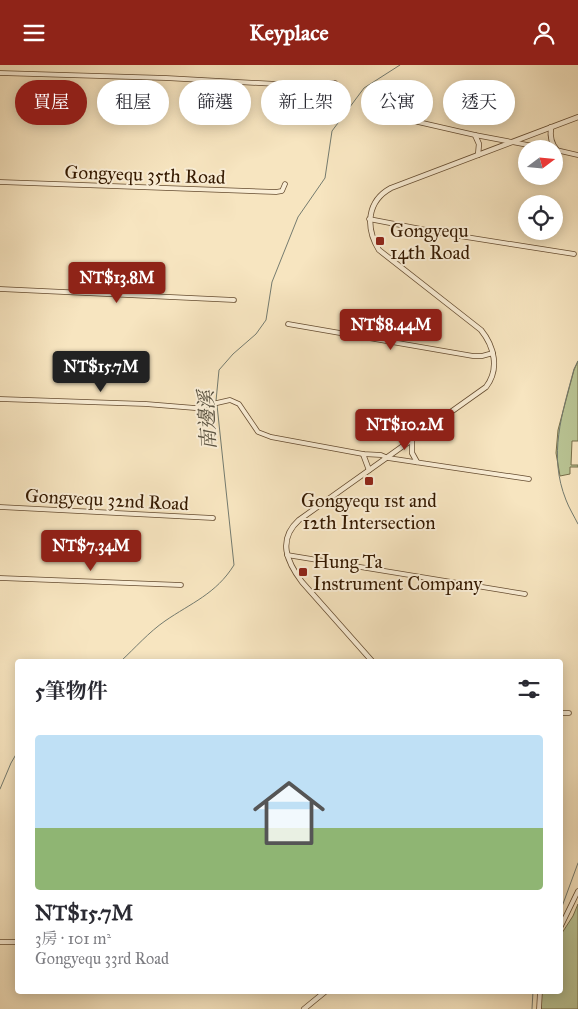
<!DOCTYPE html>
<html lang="zh-TW">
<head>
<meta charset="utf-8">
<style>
	:root { --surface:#fff; --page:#f7f7f7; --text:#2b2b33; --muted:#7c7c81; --accent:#8f2418 }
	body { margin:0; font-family:"IM FELL Great Primer","Noto Serif TC",serif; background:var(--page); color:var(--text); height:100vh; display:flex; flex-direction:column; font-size:19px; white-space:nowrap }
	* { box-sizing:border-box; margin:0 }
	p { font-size:16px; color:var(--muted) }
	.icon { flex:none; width:28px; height:28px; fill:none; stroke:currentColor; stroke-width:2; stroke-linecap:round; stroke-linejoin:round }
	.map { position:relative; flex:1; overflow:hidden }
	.side { position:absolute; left:15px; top:594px; width:548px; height:335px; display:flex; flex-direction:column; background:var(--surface); border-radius:5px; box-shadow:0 2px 12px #0003 }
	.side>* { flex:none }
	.banner { position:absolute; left:15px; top:15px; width:549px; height:45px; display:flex; gap:10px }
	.needle { width:32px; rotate:74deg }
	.controls { position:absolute; left:518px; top:75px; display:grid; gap:10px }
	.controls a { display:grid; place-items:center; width:45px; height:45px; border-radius:50%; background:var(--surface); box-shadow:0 2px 12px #0003; font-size:25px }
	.price { position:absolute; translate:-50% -42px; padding:0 11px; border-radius:5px; background:var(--accent); color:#fff; font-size:16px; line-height:32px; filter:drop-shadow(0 1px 2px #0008) }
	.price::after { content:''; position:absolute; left:50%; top:30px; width:15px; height:11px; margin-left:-8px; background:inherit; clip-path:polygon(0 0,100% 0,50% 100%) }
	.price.on { background:#222; color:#fff }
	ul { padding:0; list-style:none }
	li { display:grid; align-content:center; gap:10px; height:265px; padding:0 20px }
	li span { display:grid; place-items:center; height:155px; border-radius:5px; color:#555 }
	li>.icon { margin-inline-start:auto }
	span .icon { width:90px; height:90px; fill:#fffc; stroke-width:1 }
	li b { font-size:21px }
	h2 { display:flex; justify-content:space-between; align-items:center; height:60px; padding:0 20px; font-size:21px }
	.tag { padding:0 18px; border-radius:22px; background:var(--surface); box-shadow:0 2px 12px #0003; font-size:18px; line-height:45px }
	.tag.on { background:var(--accent); color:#fff }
	header { display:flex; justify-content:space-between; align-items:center; height:65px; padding:0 20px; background:var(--accent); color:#fff; font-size:22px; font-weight:700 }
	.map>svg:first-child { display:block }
</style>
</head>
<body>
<header><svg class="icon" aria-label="menu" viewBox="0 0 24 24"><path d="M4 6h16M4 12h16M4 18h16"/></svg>Keyplace<svg class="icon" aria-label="person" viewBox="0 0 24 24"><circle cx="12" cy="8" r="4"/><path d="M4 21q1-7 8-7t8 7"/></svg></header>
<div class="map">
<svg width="578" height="944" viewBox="0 0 578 944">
	<rect width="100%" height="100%" fill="#f7e5c0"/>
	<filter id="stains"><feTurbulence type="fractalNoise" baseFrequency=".004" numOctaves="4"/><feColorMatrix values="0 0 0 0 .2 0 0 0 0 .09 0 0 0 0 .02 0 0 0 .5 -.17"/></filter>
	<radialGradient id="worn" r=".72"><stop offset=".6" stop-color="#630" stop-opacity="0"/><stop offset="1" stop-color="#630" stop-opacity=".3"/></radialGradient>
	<g fill="#bac595" stroke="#776f4a">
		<path d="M578 296V376H572L571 400H578V402H570V409L560 411 556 388 558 365 574 305Z"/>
		<path d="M578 839V944H541V926H560V871L573 851Z"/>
	</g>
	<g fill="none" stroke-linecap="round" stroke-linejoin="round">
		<g stroke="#747b6f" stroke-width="1">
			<path d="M578 296 574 304C562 349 548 390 566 435 569 443 574 451 578 459"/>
			<path d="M216 336 219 305 233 289 256 269 266 255 272 217 298 152 325 113 332 66 364 23 400 0"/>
			<path d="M121 596C135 583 149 567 165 556 191 538 216 529 234 500L217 340"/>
			<path d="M0 724 11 698 18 686"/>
			<path d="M560 847 578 798"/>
			<path d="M532 944 533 926"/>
		</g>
		<defs>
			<g id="minor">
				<path d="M0 8 166 13 294 20 335 18"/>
				<path d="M370 46 475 70 549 84"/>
				<path d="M556 85 578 90"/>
				<path d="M0 117 276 127 282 126 285 119"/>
				<path d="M369 154 447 169 574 189"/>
				<path d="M0 224 234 235"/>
				<path d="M288 259 473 291H482L493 288"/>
				<path d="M0 334 146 339 195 343 230 335 239 339 258 367 271 372 363 389 381 390 388 393 529 414"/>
				<path d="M0 442 213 453"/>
				<path d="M287 490 525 529"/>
				<path d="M0 513 181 520"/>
				<path d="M560 648H569"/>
				<path d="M560 863 578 826"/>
				<path d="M0 877H18"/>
				<path d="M539 944 540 926"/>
			</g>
			<g id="tertiary">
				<path d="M551 62C550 70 551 79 557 85"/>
				<path d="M475 70 479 79 478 90"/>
				<path d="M412 376V388L417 397"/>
				<path d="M363 389 369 405"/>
				<path d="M372 596 302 517C287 497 277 475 299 455L486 322C500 304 494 281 481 265L379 185C365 162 367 136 391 123L578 52"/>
				<path d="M304 944 326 926"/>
			</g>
		</defs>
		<use href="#minor" stroke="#654c30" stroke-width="5.5"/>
		<use href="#tertiary" stroke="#654c30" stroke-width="6"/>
		<use href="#minor" stroke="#faeed6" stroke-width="4"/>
		<use href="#tertiary" stroke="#faeed6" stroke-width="4.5"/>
	</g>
	<g fill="#8f2418" stroke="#faeed6" stroke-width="2">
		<rect x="375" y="171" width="10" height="10" rx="2.5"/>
		<rect x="364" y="411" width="10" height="10" rx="2.5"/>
		<rect x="298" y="502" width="10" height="10" rx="2.5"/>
	</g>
	<g text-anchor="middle" stroke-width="4" stroke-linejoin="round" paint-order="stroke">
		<g font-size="19" fill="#341900" stroke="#faeed6">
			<text transform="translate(145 109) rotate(2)" y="7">Gongyequ 35th Road</text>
			<text transform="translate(107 434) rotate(3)" y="7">Gongyequ 32nd Road</text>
		</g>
		<g font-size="19" fill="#341900" stroke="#faeed6" text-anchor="start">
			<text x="390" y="172">Gongyequ<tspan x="390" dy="22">14th Road</tspan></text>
			<text x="369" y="442" text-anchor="middle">Gongyequ 1st and<tspan x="369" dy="22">12th Intersection</tspan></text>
			<text x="313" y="503">Hung Ta<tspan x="313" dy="22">Instrument Company</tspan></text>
		</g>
		<g font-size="20" font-style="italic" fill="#595241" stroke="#faeed6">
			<text transform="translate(207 355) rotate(-93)" y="7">南邊溪</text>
		</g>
	</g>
	<rect width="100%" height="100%" filter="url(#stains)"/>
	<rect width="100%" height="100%" fill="url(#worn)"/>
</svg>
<div class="controls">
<a><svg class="needle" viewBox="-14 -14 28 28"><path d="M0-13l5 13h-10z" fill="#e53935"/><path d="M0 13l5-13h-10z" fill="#7c7c81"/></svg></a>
<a><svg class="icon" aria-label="locate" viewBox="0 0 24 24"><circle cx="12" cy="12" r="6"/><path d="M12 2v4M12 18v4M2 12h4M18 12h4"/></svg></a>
</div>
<b class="price" style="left:117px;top:239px">NT$13.8M</b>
<b class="price" style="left:391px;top:286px">NT$8.44M</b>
<b class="price on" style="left:101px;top:328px">NT$15.7M</b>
<b class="price" style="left:405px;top:386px">NT$10.2M</b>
<b class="price" style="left:91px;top:507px">NT$7.34M</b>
<div class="banner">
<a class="tag on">買屋</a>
<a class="tag">租屋</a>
<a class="tag">篩選</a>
<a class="tag">新上架</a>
<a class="tag">公寓</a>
<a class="tag">透天</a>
</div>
<section class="side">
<h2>5筆物件<svg class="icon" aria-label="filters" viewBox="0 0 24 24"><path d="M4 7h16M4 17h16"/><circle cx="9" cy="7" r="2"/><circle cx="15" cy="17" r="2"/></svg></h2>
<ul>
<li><span style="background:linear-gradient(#bfe0f5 60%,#8fb573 0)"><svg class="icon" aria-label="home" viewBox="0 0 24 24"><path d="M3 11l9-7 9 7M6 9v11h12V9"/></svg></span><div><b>NT$15.7M</b><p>3房 · 101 m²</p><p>Gongyequ 33rd Road</p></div></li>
</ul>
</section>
</div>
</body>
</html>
